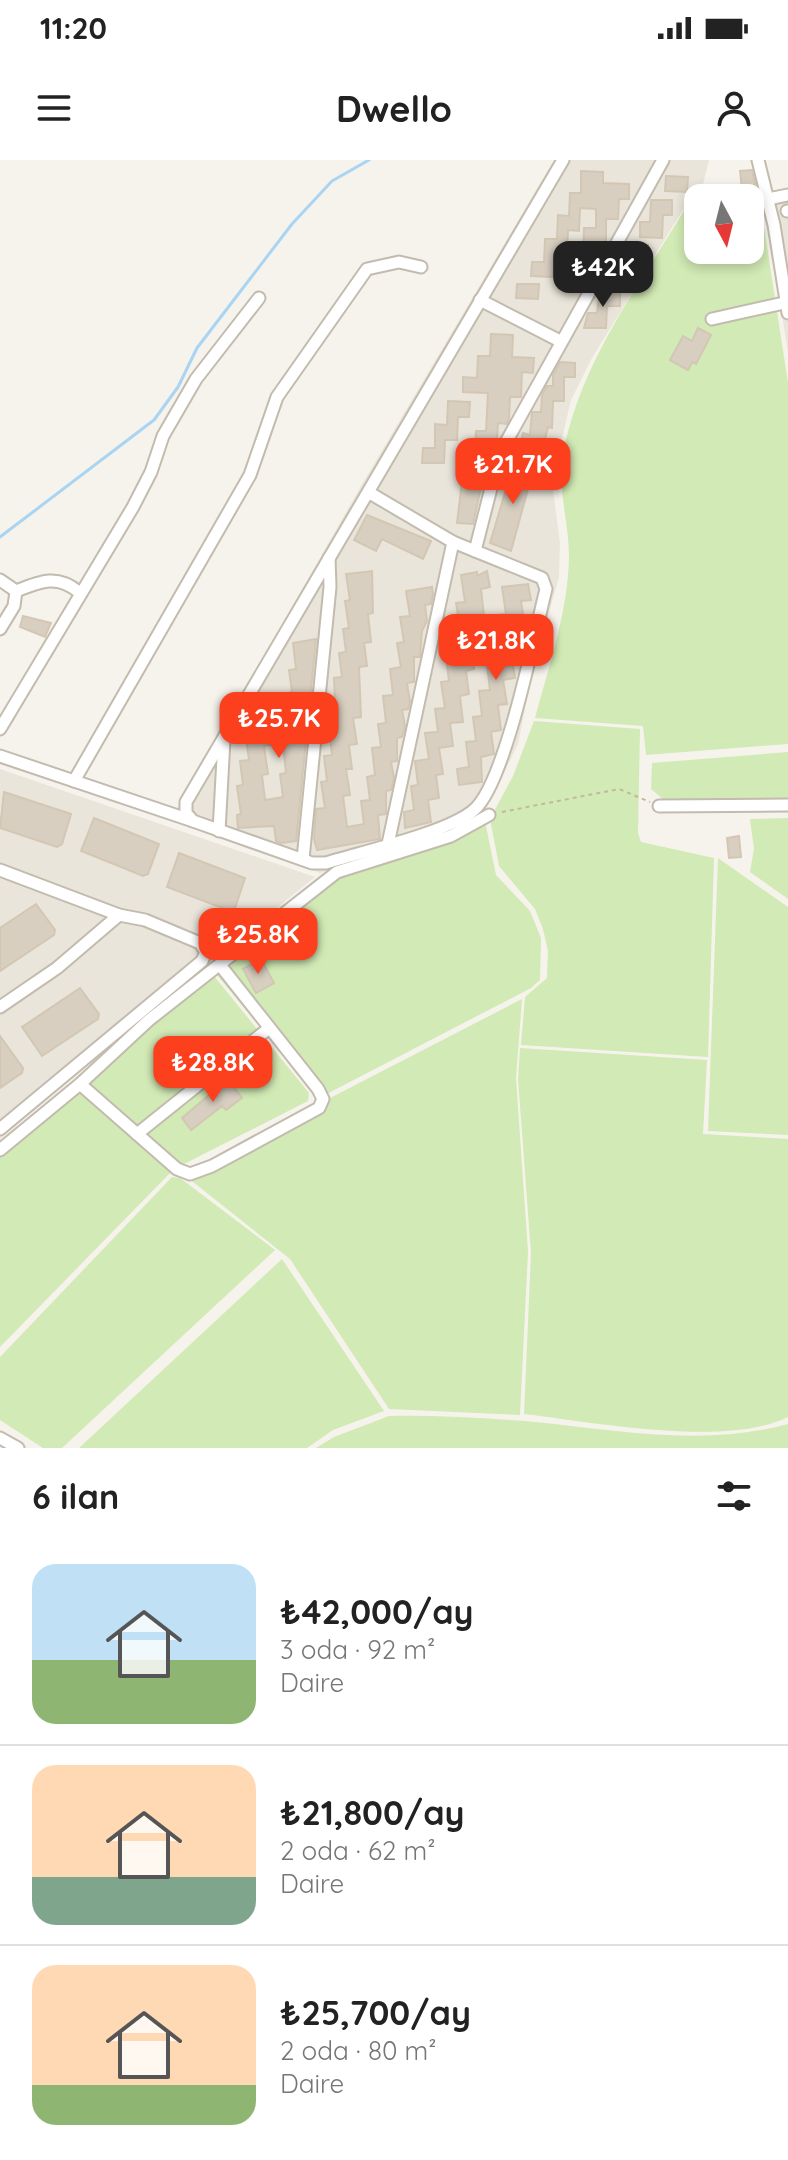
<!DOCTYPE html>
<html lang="tr">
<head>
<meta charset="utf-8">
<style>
	:root { --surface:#fff; --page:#f6f6f6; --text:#222; --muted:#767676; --line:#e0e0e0; --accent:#fc3f1d }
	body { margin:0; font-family:Quicksand,sans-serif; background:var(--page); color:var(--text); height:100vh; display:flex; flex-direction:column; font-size:30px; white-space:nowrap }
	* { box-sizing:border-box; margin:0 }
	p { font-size:26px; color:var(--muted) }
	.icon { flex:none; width:44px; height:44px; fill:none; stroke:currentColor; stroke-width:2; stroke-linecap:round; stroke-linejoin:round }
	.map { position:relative; height:1288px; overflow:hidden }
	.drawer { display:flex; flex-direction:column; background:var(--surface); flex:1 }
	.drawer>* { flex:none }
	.needle { width:52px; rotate:173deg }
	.fabs { position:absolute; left:684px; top:24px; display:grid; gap:16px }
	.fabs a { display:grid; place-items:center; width:80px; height:80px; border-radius:16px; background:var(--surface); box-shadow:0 4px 12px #0003; font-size:40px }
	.price { position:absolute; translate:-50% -68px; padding:0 18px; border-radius:16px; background:var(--accent); color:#fff; font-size:26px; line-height:52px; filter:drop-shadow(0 2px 4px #0008) }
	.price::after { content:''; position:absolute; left:50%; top:48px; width:24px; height:18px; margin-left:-12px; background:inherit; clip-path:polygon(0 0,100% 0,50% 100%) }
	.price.on { background:#222; color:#fff }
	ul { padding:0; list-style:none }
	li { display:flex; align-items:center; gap:24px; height:200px; padding:0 32px }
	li+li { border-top:2px solid var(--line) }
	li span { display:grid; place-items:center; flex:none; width:224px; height:160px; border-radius:24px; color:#555 }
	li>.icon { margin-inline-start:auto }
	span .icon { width:96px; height:96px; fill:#fffc; stroke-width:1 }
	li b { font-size:34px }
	h2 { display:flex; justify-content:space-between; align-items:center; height:96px; padding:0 32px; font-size:34px }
	.status { display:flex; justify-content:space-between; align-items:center; height:56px; padding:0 40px; background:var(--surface); direction:ltr }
	.status svg { height:22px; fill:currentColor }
	header { display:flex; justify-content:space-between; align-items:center; height:104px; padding:0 32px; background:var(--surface); font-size:36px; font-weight:800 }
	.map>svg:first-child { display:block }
</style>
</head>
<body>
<div class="status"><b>11:20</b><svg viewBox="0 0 49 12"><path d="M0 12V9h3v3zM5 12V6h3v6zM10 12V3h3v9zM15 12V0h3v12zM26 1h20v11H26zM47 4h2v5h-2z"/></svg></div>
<header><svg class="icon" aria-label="menu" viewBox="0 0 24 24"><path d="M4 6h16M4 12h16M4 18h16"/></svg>Dwello<svg class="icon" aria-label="person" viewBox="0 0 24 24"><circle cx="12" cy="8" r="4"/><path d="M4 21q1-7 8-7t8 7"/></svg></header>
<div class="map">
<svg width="788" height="1288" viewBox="0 0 788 1288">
	<rect width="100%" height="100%" fill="#f6f3ec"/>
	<g fill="#eae5da">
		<path d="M554 0H709L702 28 687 43 592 198 571 240 552 322 560 383 559 417 532 514 518 584 484 653 454 670 320 713 171 659 361 326Z"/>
		<path d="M788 39V192L764 44Z"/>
		<path d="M0 609 315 717 158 844 0 979Z"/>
	</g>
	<g fill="#d2eab5">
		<path d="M703 30 716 38H698V90H750V43L760 41 788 223V584L646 595 643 566 535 558C549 506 568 451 569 397 569 362 557 328 563 294 580 202 641 123 688 44Z"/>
		<path d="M534 561 640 569 638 673 641 682 714 698 708 897 521 885 525 837 547 818 548 791 543 769 535 749 499 706 490 659 513 616Z"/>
		<path d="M788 592V643L664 640 651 629 652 603Z"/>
		<path d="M788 658V739L750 712 754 689 750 659Z"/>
		<path d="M485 661 496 715 530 751 541 778 540 820 531 828 319 938 212 809 331 719 440 686Z"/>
		<path d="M718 698 788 747V975L708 971Z"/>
		<path d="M210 811 309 933 308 941 182 1005 85 921Z"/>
		<path d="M522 839 516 918 528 1092 520 1255 389 1249 290 1099 183 1014Z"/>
		<path d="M520 888 707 900 703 974 788 979V1257C726 1288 593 1262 524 1254L531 1093 518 919Z"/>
		<path d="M78 930 172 1011 0 1187V993Z"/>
		<path d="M172 1017 180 1018 275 1090 62 1288H43L0 1260V1197Z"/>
		<path d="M282 1099 384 1251 333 1270 307 1288H79Z"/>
		<path d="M389 1256C434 1255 480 1258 525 1261 612 1269 702 1288 788 1264V1288H316L334 1277Z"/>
	</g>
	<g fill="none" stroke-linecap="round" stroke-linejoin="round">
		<path stroke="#a9d4f2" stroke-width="3" d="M0 377 154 260 178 227 197 188 292 64 332 21 369 0"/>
	</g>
	<g fill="#d8cfc1" stroke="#d3c7b4" stroke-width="2" fill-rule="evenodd">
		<path d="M752 10 758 36 743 38 740 11Z"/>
		<path d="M581 11 603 12V23L629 24V39H619L618 59H606V84L598 83 597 101 594 107H586L581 129H563L564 114H575V91L583 92 584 68H596V49L580 48 579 71 568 70 567 94H554L553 117 531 116 532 102H544L545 79H557L558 55 569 56 570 33H581Z"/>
		<path d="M666 16 688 17 687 32 665 31Z"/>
		<path d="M651 40H672V55H663L662 78 640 77V62H650Z"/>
		<path d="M626 84 648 85V100H635L634 124 612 123 613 108 625 109Z"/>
		<path d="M517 124H539L538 139 516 138Z"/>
		<path d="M600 131H620V146H607L606 168H584L588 153H597Z"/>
		<path d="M698 168 711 175 696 204 692 202 688 210 670 200 683 176 692 181Z"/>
		<path d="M491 174 513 175 512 197 534 198 533 213 522 212 521 237H510L509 259 507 264 498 263 497 280 490 286 473 364 457 363 462 322H467L468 298H475L476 271H486L488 233 463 232V217L477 218 478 196H490Z"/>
		<path d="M560 202 575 203V217H564V241H553L552 268 548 267 542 292 520 287 523 273 530 275 532 252H541L542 235 547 226H553V215Z"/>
		<path d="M448 241 470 242 469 257H458L457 280H445L444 303H422L423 288H435V264L447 265Z"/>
		<path d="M517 303H539L538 318H531L511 391 490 383 508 323 516 325Z"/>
		<path d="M367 355 431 381 423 399 382 379 376 391 354 380Z"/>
		<path d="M372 411 373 453 368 454 371 482 364 483 367 506 359 507 361 557 353 558 357 584 349 585 352 609H346L350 635 343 636 347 667 364 664 361 641 370 640 367 617 375 615 372 588 381 587 378 564 386 563 383 536 393 535 390 509 401 507 397 483 404 482 400 457 410 456 406 431 432 427 433 434 431 444 425 445 427 461 422 471 420 497H414V522L407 523 410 542 408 549 402 550 405 566 402 577 397 578V601L391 602 394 618 391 630 386 631V654L378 655 380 679 317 690 314 679 316 649 325 648 321 622 327 621 324 596 332 595 329 571 336 570 334 518 342 517 339 493 346 492 343 469 349 468 345 441 350 440 346 414Z"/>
		<path d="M487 411 490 427 481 429 484 456H478L481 481 471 483 474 509 466 511 469 534 460 536 463 562 450 563 453 586 439 588 443 614 436 615 439 638 428 640 431 662 405 668 404 652 414 650 411 626 418 625 415 601 429 599 425 573 438 572 435 549 445 548 441 522 449 521 446 497 456 495 453 468H460L456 443 465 442 461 415 477 412V416Z"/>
		<path d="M528 424 531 440 521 441 525 468 519 469 522 491 511 493 515 518 503 520 507 544 498 545 501 570 491 572 494 594 481 597 482 622 459 625 457 609 469 607 466 582 476 581 473 557 482 556 479 531 490 530 487 505 497 504 494 479 499 478 496 455 506 454 502 427Z"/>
		<path d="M23 456 51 463 45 477 20 467Z"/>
		<path d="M316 479 296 681 281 683 276 681 274 666 238 668 237 655 241 654 237 626 243 625 240 601 249 600 245 572 286 566 285 561 292 560 288 533 292 532 289 510 296 509 293 483ZM283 583 286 613 280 614 283 637 265 640 262 615 268 614 264 586Z"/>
		<path d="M4 632 71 654 62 684 57 687 0 668Z"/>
		<path d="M94 658 159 684 148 714 143 716 81 691Z"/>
		<path d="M739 676 741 697 729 698 727 678Z"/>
		<path d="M179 693 245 718 235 748 230 751 167 727Z"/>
		<path d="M36 744 55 770 54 775 0 811V768Z"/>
		<path d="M261 799 274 823 256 833 243 809Z"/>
		<path d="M80 828 99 854 98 859 42 896 22 867Z"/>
		<path d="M0 876 23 908 22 913 0 928Z"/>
		<path d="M228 919 242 938 226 950 222 946 191 970 182 958Z"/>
	</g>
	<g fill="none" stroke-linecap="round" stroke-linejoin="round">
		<defs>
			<g id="minor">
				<path d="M758 0 774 65 788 153"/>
				<path d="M768 39 788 35"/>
				<path d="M787 51H788"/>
				<path d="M480 140 560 181"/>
				<path d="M712 159 788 142"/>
				<path d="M368 332 453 382 542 418 546 429C534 476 506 620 475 649 451 672 361 692 326 703H312L193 661 186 653V642C311 428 437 214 563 0"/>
				<path d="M475 391 500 293 663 0"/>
				<path d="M0 420 16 431 14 446 0 469"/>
				<path d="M16 431C41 421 57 414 79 432"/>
				<path d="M0 569 133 347 151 312 163 276 196 219 259 138"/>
				<path d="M0 596 193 661"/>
				<path d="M74 621 250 315 277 237 367 109 399 102 421 107"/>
				<path d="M659 646 788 645"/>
				<path d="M219 671 224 580"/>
				<path d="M388 684 453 382"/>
				<path d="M303 699 330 427 329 398"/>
				<path d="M0 710 119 755 145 760 200 783 206 792 202 801 0 969"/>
				<path d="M0 847 57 808 119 755"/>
				<path d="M80 924 149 860 337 712 451 676 489 655"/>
				<path d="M137 974 268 869"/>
				<path d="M0 990 80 924 177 1009 190 1014 212 1006 319 948 323 939 318 929 220 805"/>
				<path d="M0 1278 18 1288"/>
			</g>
		</defs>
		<use href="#minor" stroke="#c2bbae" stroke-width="15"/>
		<path stroke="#c4b79f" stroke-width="2" stroke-dasharray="4 4" stroke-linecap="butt" d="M502 652 619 629 650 642"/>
		<use href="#minor" stroke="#fff" stroke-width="11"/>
	</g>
</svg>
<div class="fabs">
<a><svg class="needle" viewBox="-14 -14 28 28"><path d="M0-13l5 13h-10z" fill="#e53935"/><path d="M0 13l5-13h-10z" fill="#767676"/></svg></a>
</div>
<b class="price on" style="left:603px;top:149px">₺42K</b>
<b class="price" style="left:513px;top:346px">₺21.7K</b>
<b class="price" style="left:496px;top:522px">₺21.8K</b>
<b class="price" style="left:279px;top:600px">₺25.7K</b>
<b class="price" style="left:258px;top:816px">₺25.8K</b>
<b class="price" style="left:213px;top:944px">₺28.8K</b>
</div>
<section class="drawer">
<h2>6 ilan<svg class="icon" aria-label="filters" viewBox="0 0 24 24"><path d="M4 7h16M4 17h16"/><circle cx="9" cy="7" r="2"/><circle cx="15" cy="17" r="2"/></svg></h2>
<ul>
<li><span style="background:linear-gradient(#bfe0f5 60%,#8fb573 0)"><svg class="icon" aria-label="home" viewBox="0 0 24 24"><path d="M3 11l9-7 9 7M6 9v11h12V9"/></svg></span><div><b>₺42,000/ay</b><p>3 oda · 92 m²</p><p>Daire</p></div></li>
<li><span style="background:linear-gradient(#ffd9b3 70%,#7fa58c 0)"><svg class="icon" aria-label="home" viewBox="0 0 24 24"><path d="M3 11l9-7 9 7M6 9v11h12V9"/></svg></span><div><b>₺21,800/ay</b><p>2 oda · 62 m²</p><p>Daire</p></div></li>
<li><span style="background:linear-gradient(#ffd9b3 75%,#8fb573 0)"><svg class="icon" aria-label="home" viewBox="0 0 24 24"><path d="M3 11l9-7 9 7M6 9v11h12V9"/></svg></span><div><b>₺25,700/ay</b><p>2 oda · 80 m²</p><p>Daire</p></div></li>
</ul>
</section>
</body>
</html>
